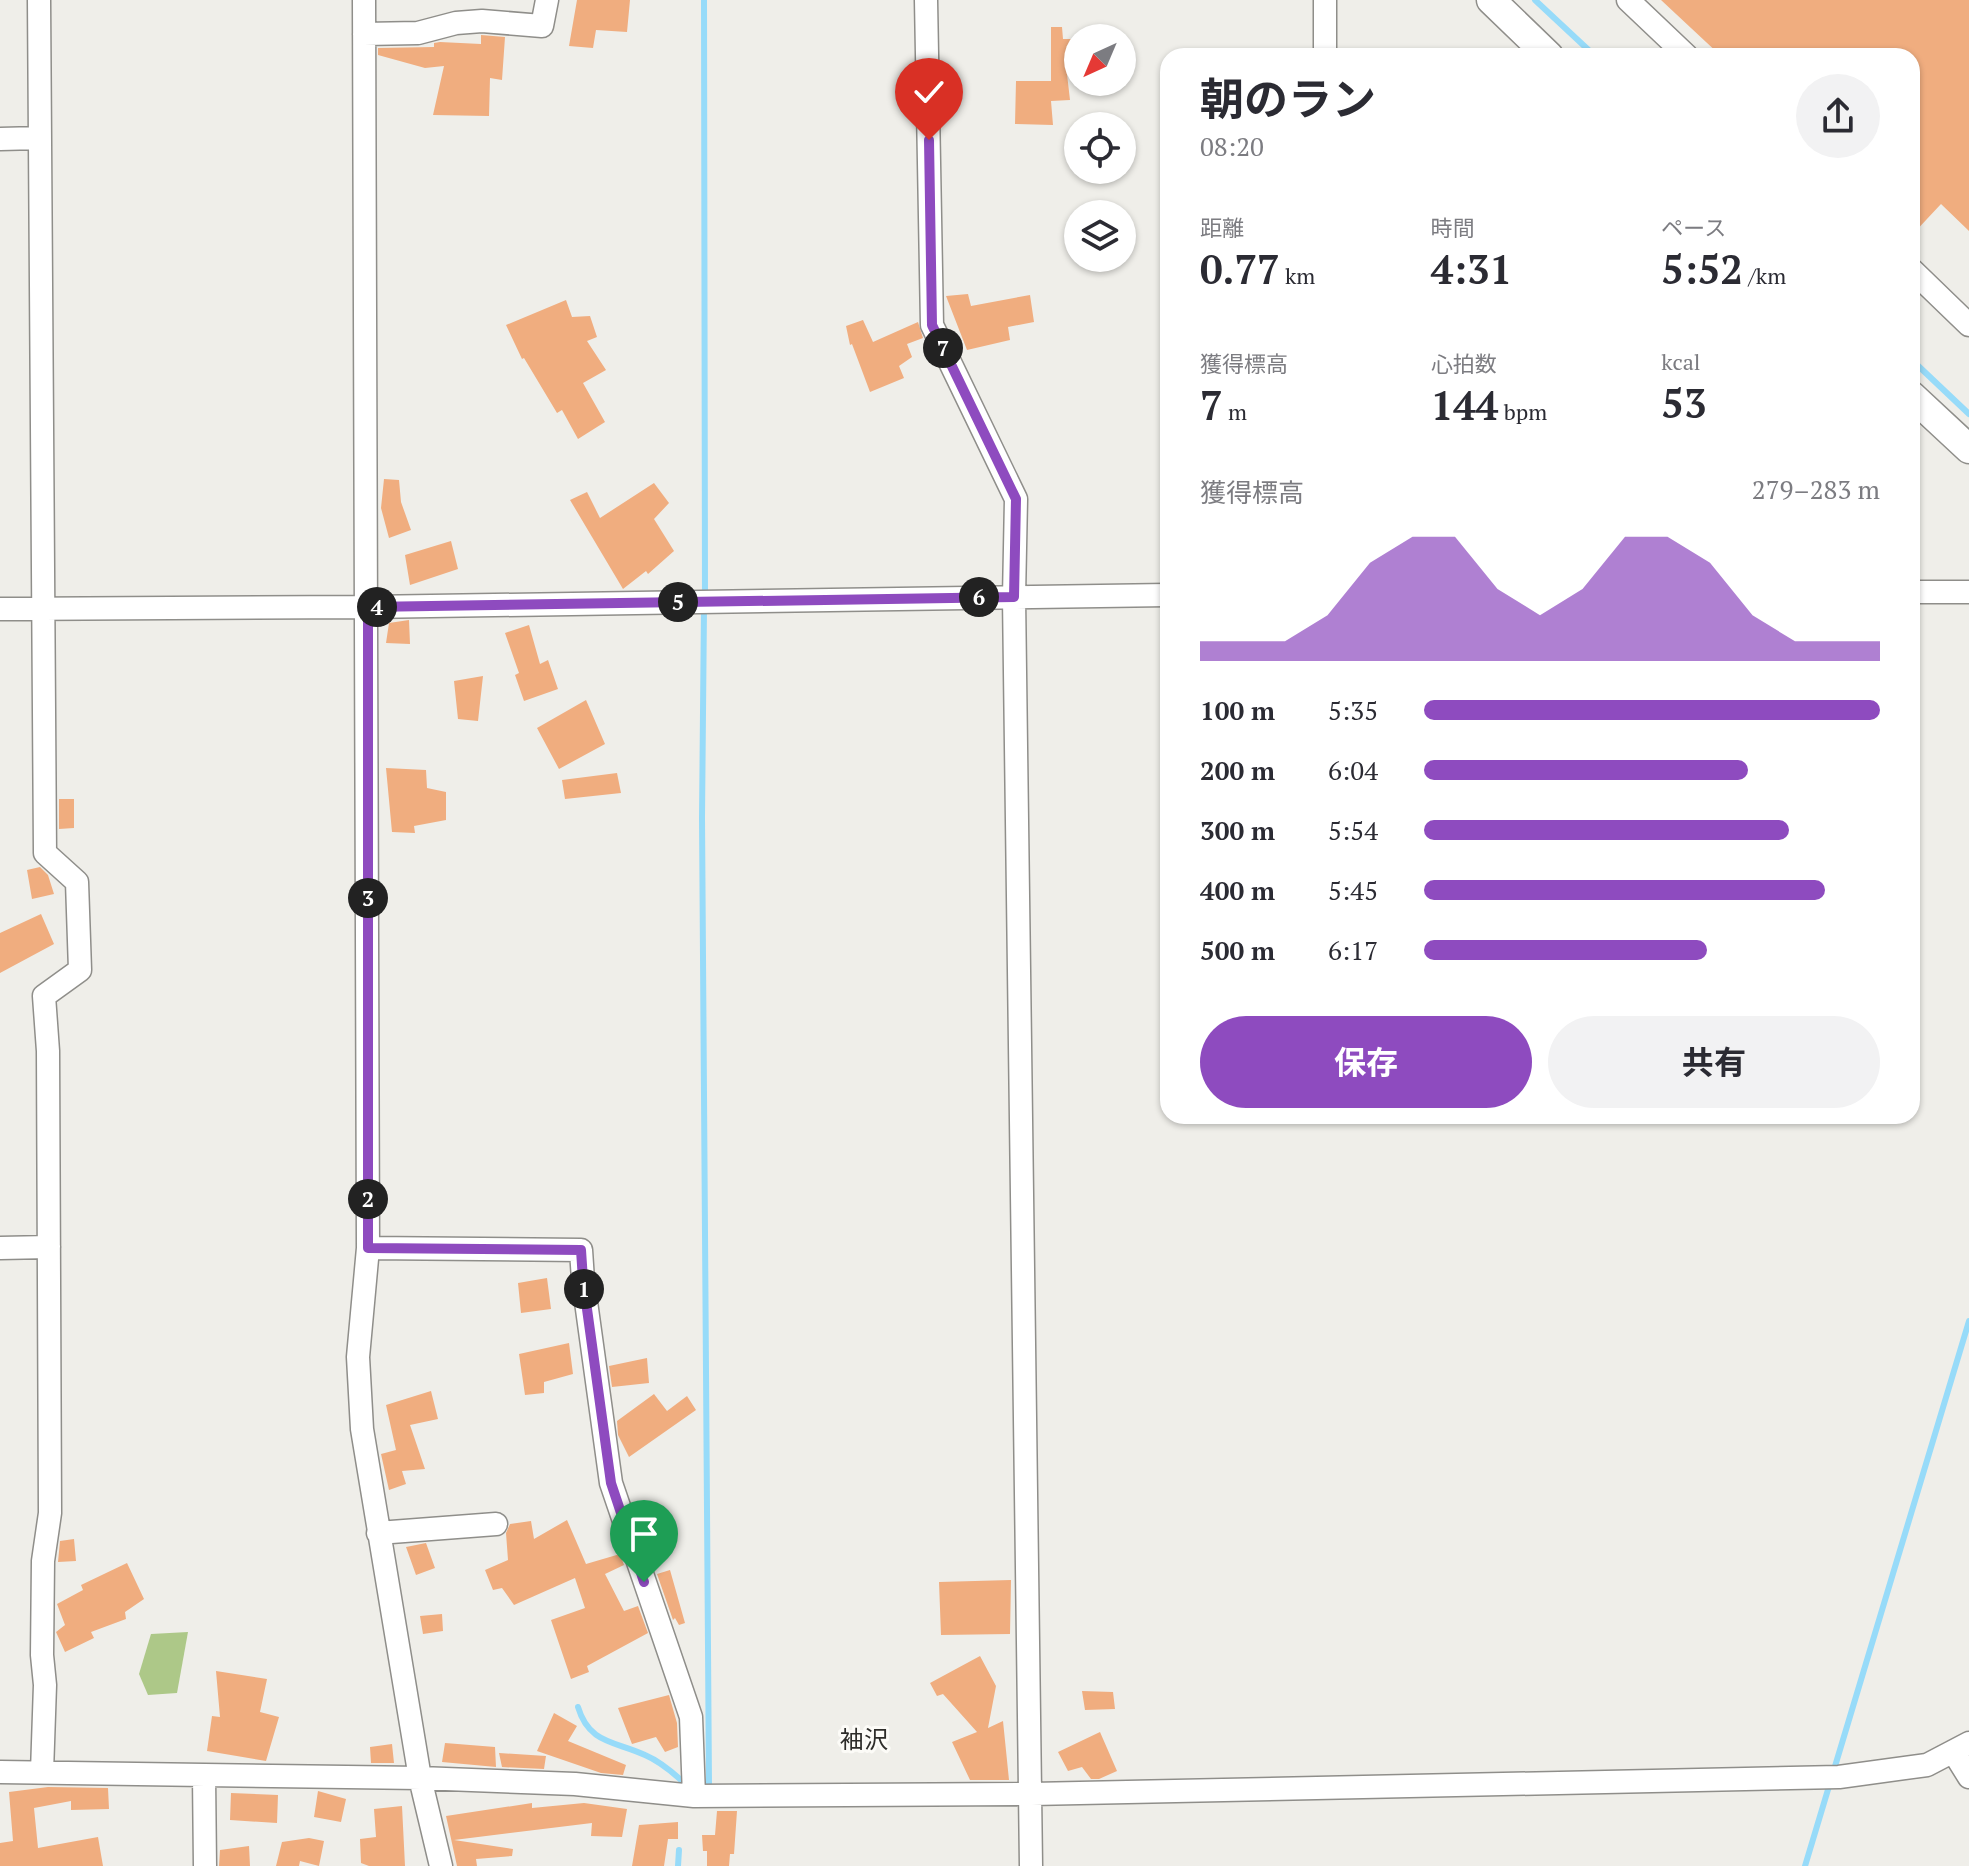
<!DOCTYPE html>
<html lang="ja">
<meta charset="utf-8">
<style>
:root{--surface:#fff;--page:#f2f2f3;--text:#2b2b33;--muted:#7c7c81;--accent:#8e4bbf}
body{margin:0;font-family:"PT Serif","Noto Sans JP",serif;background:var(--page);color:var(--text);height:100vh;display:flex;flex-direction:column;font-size:30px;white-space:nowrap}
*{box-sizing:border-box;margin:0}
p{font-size:26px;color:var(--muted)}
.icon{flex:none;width:44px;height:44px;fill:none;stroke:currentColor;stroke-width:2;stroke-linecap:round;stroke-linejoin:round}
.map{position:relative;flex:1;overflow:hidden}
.side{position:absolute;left:1160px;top:48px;width:760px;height:1076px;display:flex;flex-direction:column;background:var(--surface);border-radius:24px;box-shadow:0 2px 6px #0004}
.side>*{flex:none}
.needle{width:52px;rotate:224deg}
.controls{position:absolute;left:1064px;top:24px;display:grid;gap:16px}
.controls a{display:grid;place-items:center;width:72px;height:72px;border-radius:50%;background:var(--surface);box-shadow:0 2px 6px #0004;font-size:40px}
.pin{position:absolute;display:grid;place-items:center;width:68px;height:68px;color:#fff;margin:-82px -34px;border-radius:50% 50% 50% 0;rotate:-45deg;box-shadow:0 0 8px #0007}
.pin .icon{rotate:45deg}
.km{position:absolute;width:40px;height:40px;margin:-20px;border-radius:50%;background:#222;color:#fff;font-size:22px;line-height:40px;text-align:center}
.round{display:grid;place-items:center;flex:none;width:84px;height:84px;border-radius:42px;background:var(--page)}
.overview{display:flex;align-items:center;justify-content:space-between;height:136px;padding:0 40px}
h1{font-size:44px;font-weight:700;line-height:60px}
.metrics{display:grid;grid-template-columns:repeat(3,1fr);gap:12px;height:136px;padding:8px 40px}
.metrics div{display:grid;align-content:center}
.metrics b{font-size:40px;font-weight:700}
.metrics small{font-size:22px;font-weight:400}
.metrics p{font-size:22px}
.chart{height:224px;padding:16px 40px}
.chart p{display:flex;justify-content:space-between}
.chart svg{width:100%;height:144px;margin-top:8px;fill:var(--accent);opacity:.7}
.action{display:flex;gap:16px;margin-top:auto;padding:16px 40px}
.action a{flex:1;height:92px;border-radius:48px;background:var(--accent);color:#fff;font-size:32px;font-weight:700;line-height:92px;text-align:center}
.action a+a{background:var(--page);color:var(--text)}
ul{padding:0 40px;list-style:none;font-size:26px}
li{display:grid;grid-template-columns:128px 96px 1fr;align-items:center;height:60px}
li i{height:20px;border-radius:10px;background:var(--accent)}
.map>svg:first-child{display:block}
.green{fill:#adc888}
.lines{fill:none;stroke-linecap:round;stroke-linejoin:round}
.stream{stroke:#97dbf9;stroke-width:6}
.building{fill:#f0ad7f}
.minor-casing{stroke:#8f8e8a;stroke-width:25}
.major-casing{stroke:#8f8e8a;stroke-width:31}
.minor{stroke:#fff;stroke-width:22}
.major{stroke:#fff;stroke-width:28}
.route-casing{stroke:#fff;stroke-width:16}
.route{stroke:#8e4bbf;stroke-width:10}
.labels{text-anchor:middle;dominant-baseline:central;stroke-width:6;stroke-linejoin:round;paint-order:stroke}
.neighbourhood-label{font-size:24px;fill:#2e2d2a;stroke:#fcfbf7}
</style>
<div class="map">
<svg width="1969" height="1866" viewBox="0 0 1969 1866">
<rect width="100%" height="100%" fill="#efeee9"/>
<path class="green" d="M 188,1632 L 177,1693 L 148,1695 L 139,1674 L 151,1634 Z"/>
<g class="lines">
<path class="stream" d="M 704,0 L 705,597
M 1535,0 L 1595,56
M 1912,360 L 1969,414
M 704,608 L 702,818 L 709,1785
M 578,1707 C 589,1744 615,1741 645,1755 C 659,1761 670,1770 681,1780
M 678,1866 L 679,1850
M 1805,1866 L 1969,1321"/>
</g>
<path class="building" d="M 577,0 L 630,0 L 627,32 L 596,30 L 593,48 L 569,46 Z
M 1661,0 L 1969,0 L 1969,231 L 1941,204 L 1912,235 L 1912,56 L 1721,56 Z
M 1051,27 L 1062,27 L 1063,39 L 1078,39 L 1078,57 L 1065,57 L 1070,100 L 1051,101 L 1053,125 L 1015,124 L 1016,81 L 1051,81 Z
M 481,35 L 505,37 L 502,80 L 490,78 L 489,116 L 433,115 L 444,66 L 425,68 L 378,55 L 378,48 L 434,47 L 434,43 L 440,42 L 481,44 Z
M 968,294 L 971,306 L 1030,295 L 1034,322 L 1008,327 L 1010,340 L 967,350 L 946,296 Z
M 566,300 L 572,317 L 590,316 L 597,337 L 587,341 L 606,370 L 583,383 L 605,422 L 578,439 L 562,410 L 557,413 L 524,358 L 522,359 L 506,325 Z
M 863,320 L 873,342 L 918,322 L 923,338 L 907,344 L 912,357 L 899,366 L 904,378 L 870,392 L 852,344 L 850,345 L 846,326 Z
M 384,479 L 399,480 L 401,502 L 411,530 L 389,538 L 381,508 Z
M 654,483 L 669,503 L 654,519 L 674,551 L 648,574 L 646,571 L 623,589 L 570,500 L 587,492 L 600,518 Z
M 451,541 L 458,569 L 410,585 L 405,555 Z
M 409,620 L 410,644 L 386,643 L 389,623 Z
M 529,625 L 540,664 L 548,660 L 558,689 L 524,701 L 515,675 L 519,673 L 505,633 Z
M 483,676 L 478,721 L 458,719 L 454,681 Z
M 586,700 L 605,744 L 559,769 L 537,728 Z
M 386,768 L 426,770 L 427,788 L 446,792 L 446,820 L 414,826 L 415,833 L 392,832 Z
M 617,773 L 621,793 L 565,799 L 562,780 Z
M 59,799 L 74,799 L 74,828 L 59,829 Z
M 40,867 L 48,875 L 54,894 L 32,899 L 27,870 Z
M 41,914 L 54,944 L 0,973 L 0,933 Z
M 547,1278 L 551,1309 L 521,1313 L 518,1283 Z
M 569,1343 L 573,1374 L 544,1382 L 544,1393 L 525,1395 L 519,1354 Z
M 647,1358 L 649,1383 L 612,1387 L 609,1366 Z
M 431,1391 L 438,1419 L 410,1425 L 425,1469 L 402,1471 L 406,1484 L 389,1490 L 381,1454 L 396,1450 L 386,1405 Z
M 654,1394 L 667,1411 L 687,1396 L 696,1410 L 629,1457 L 618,1435 L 617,1421 Z
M 567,1520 L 586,1564 L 620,1554 L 624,1565 L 605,1574 L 624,1611 L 638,1606 L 648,1633 L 587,1666 L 589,1672 L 571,1679 L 551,1620 L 585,1608 L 575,1578 L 514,1605 L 502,1588 L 493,1590 L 485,1570 L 508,1560 L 506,1533 L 510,1524 L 531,1521 L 534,1539 Z
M 74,1539 L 76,1561 L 58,1562 L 60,1541 Z
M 426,1543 L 435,1568 L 416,1575 L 406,1547 Z
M 127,1563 L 144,1599 L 125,1612 L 126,1619 L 91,1632 L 94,1638 L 65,1652 L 56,1632 L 65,1625 L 57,1604 L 83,1590 L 81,1585 Z
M 670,1570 L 685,1623 L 679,1625 L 675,1618 L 673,1620 L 657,1574 Z
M 1011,1580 L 1010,1634 L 941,1635 L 939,1582 Z
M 442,1614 L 443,1631 L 423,1634 L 420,1616 Z
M 980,1656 L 996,1686 L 988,1728 L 1003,1721 L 1009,1780 L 970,1780 L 952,1742 L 977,1732 L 943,1694 L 937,1696 L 930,1683 Z
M 216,1671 L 267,1679 L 260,1712 L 279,1717 L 266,1761 L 207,1751 L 212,1716 L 220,1717 Z
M 1082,1691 L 1113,1692 L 1115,1709 L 1085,1710 Z
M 669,1695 L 677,1723 L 678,1747 L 665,1752 L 656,1737 L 632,1744 L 618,1708 Z
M 554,1713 L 577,1726 L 568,1741 L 626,1765 L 623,1775 L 601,1773 L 537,1751 Z
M 1100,1732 L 1117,1771 L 1099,1779 L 1091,1779 L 1082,1767 L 1068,1771 L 1058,1752 Z
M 445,1743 L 495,1747 L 496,1767 L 442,1762 Z
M 392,1744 L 394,1763 L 371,1763 L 370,1747 Z
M 499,1753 L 546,1756 L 544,1769 L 502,1767 Z
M 48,1787 L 108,1788 L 109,1809 L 71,1810 L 71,1801 L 34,1808 L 38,1848 L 98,1837 L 103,1866 L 0,1866 L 0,1843 L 13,1841 L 9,1792 Z
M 318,1791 L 346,1799 L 341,1822 L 314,1817 Z
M 231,1793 L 278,1795 L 277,1823 L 230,1820 Z
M 532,1803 L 532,1808 L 584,1803 L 627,1809 L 622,1837 L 591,1836 L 592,1823 L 454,1840 L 513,1849 L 512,1856 L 476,1859 L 477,1866 L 457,1866 L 446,1816 Z
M 402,1806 L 405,1866 L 369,1866 L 361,1863 L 360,1839 L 376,1837 L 374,1809 Z
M 717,1811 L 737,1811 L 734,1854 L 730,1854 L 729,1866 L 707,1866 L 707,1851 L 703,1851 L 702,1835 L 715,1835 Z
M 678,1822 L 678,1839 L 668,1839 L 664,1866 L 632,1866 L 639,1825 Z
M 309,1838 L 324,1841 L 319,1866 L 300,1861 L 299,1866 L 276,1866 L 282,1842 Z
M 249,1846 L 250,1866 L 219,1866 L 220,1850 Z"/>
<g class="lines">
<g class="minor-casing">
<path id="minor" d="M 39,0 L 45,853 L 77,882 L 80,970 L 44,996 L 48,1051 L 50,1513 L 43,1561 L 42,1655 L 45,1685 L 42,1772
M 364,0 L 368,1248 L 358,1357 L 362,1429 L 420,1778 L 441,1866
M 926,0 L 932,325 L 1016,499 L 1014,597 L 1031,1866
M 1628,0 L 1687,56
M 364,34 L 418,33 L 456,23 L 482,21 L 542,26 L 547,0
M 1325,56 L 1325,0
M 0,139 L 39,138
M 1912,270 L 1969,325
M 1912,592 L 1969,592
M 0,609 L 368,607 L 1168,595
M 0,1248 L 49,1247
M 368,1248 L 581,1250 L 583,1280 L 611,1483 L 691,1717 L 694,1796
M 378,1533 L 496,1524
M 1954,1753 L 1969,1777
M 0,1772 L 420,1778 L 575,1784 L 694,1796 L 1032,1794 L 1839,1777 L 1927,1765 L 1969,1743
M 204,1776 L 205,1866"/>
</g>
<g class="major-casing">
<path id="major" d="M 1491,0 L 1549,56
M 1912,396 L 1969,449"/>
</g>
<use href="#minor" class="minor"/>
<use href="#major" class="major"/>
</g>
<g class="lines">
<g class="route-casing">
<path id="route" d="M 644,1582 L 611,1483 L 583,1280 L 581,1250 L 368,1248 L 368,607 L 1014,597 L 1016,499 L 932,325 L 929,140"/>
</g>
<use href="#route" class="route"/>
</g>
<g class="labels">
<g class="neighbourhood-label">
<text x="864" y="1739">袖沢</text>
</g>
</g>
</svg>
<div class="controls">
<a><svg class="needle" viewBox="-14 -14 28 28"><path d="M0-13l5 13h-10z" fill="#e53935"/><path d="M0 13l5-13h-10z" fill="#7c7c81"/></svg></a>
<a><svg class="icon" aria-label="locate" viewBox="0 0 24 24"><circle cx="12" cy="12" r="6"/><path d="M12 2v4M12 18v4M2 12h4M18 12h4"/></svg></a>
<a><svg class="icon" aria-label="layers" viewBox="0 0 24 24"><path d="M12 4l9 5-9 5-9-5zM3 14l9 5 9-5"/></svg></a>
</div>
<div class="pin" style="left:644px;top:1582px;background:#1e9e55"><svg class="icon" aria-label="arrive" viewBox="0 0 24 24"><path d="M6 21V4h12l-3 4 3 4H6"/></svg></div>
<div class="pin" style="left:929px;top:140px;background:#d93025"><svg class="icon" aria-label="check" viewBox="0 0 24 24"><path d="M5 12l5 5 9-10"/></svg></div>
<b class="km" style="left:584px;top:1289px">1</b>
<b class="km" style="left:368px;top:1199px">2</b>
<b class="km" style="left:368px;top:898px">3</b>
<b class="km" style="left:377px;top:607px">4</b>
<b class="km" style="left:678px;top:602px">5</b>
<b class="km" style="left:979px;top:597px">6</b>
<b class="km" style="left:943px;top:348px">7</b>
<section class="side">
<div class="overview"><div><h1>朝のラン</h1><p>08:20</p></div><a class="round"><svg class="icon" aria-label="share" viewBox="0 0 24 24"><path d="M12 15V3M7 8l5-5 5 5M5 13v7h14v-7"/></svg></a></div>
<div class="metrics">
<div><p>距離</p><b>0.77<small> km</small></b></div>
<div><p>時間</p><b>4:31</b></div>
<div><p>ペース</p><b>5:52<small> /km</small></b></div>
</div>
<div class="metrics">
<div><p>獲得標高</p><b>7<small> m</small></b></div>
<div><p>心拍数</p><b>144<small> bpm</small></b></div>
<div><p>kcal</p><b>53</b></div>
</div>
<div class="chart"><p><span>獲得標高</span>279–283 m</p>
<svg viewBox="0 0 160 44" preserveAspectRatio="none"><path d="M0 44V38L10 38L20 38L30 30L40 14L50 6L60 6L70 22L80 30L90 22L100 6L110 6L120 14L130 30L140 38L150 38L160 38V44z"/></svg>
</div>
<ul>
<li><b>100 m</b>5:35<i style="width:100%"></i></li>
<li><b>200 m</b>6:04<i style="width:71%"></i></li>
<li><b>300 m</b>5:54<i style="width:80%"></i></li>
<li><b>400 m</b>5:45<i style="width:88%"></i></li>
<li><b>500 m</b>6:17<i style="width:62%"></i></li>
</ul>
<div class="action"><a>保存</a><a>共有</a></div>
</section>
</div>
